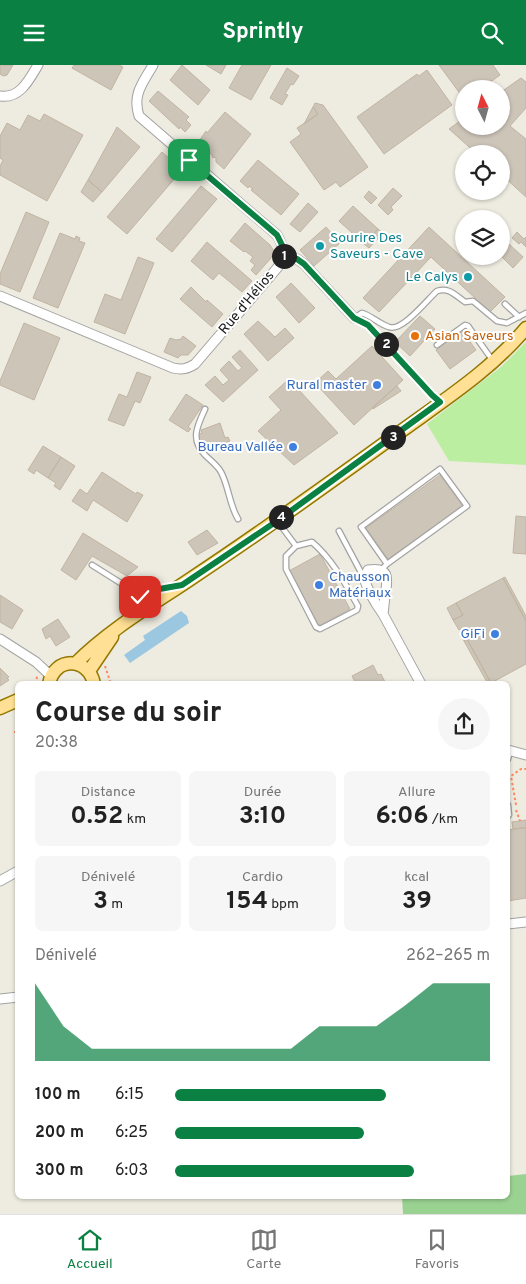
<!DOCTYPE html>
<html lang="fr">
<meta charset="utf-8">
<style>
:root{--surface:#fff;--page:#f6f6f6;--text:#222;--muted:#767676;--line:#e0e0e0;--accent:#0b8043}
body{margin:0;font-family:Overpass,sans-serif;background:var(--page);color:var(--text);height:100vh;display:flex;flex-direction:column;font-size:19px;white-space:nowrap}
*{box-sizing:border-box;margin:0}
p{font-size:16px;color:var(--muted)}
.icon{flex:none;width:28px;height:28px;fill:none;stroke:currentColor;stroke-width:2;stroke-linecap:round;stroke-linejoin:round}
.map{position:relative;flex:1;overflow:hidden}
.drawer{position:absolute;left:15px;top:616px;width:495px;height:518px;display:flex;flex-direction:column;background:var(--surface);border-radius:8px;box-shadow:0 1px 4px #0004}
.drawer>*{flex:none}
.needle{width:32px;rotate:354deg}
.tools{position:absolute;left:455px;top:15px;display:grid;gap:10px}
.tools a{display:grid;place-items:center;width:55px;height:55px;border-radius:50%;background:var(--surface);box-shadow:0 1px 4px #0004;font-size:25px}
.pin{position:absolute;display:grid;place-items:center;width:42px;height:42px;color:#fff;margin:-21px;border-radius:10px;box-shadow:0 2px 8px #0006}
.km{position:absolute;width:25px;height:25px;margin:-12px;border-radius:50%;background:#222;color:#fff;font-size:14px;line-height:25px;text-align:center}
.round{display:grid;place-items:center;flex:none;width:52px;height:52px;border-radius:26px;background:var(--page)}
.summary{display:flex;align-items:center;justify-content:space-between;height:85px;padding:0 20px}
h1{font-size:28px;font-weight:700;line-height:38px}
.metrics{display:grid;grid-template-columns:repeat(3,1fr);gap:8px;height:85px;padding:5px 20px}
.metrics div{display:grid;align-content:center;border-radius:8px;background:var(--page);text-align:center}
.metrics b{font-size:25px;font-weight:700}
.metrics small{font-size:14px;font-weight:400}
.metrics p{font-size:14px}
.chart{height:140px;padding:10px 20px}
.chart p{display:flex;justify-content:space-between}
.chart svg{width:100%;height:90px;margin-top:5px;fill:var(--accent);opacity:.7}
ul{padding:0 20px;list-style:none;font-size:16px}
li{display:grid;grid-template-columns:80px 60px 1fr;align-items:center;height:38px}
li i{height:12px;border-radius:6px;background:var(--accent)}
header{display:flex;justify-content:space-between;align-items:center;height:65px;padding:0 20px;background:var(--accent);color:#fff;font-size:22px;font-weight:700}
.menu{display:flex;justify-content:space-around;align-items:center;height:70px;border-top:1px solid var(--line);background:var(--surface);font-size:14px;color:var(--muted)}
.menu a{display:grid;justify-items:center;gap:2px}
.menu .on{color:var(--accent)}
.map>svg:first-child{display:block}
.grass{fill:#bbeea0}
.forest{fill:#9ad291}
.water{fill:#9cc7e0}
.building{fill:#cec5b9;stroke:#c1b4a1}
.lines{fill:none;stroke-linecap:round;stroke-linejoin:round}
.lane-casing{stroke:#a3a3a3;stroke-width:7}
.street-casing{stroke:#a3a3a3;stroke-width:11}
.primary-casing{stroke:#937800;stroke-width:15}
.path{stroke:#ff8860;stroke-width:2;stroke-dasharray:2.5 2.5;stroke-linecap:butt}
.lane{stroke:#fff;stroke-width:4.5}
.street{stroke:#fff;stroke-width:9}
.primary{stroke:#ffe094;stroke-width:12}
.route-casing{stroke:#fff;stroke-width:10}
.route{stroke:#0b8043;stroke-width:6}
.culture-dot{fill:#0f9aa8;stroke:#fff;stroke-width:2}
.food-dot{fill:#e8710a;stroke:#fff;stroke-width:2}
.shop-dot{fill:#3f7fe0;stroke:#fff;stroke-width:2}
.labels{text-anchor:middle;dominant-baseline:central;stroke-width:4;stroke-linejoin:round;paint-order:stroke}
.culture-label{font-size:14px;fill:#0d838f;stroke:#fff;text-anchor:start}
.street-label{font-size:14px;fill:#1c1c1c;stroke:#fff}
.food-label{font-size:14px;fill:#c56008;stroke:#fff;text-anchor:start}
.shop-label{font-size:14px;fill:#366cbe;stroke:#fff;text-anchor:end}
</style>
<header><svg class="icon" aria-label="menu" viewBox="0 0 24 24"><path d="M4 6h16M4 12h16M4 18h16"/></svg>Sprintly<svg class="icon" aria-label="search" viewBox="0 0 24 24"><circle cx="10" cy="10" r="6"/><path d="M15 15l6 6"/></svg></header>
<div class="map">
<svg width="526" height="1149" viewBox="0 0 526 1149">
<rect width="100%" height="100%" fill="#eeece0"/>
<path class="grass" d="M 526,277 L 526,400 L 449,396 L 427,359 L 501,302 Z"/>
<path class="forest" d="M 526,1109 L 526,1149 L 403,1149 L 402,1131 L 508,1131 L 508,1111 Z"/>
<path class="water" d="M 181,546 L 187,551 L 189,558 L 130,598 L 124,590 L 145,575 L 143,571 Z"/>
<path class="building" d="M 0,0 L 13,0 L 7,10 L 3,11 L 0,9 Z
M 74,0 L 119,0 L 123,2 L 111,25 L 72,3 Z
M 182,0 L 210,25 L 198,40 L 170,15 Z
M 206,0 L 226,0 L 221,9 Z
M 242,0 L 271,0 L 251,35 L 229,23 Z
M 439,0 L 493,0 L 500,10 L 481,24 L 464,24 L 464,34 Z
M 287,3 L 299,11 L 293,20 L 291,19 L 285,29 L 288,30 L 282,40 L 270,33 Z
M 427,5 L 452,40 L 384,89 L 357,52 L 417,9 L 419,11 Z
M 521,13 L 526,17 L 526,43 L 510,61 L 526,74 L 526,132 L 503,111 L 504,110 L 501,108 L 501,89 L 477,89 L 449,64 L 464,53 L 464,61 L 501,61 L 501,27 Z
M 158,26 L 189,52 L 186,55 L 191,60 L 185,67 L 180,62 L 179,64 L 149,36 Z
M 315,38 L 323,40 L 368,102 L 340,122 L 336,117 L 324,125 L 290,77 L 301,69 L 297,63 L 318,49 L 313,42 Z
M 313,42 L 318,49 L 304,59 Z
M 225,47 L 251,69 L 224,104 L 216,97 L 216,93 L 214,92 L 213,93 L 212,90 L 197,79 L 206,66 L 207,68 Z
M 44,49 L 83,70 L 47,136 L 0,110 L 0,101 L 3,95 L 0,93 L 0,71 L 7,58 L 20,65 L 28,50 L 40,56 Z
M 117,62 L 140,82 L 102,127 L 88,115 Z
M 162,87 L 187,109 L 181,116 L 176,112 L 127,169 L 107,152 Z
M 258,95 L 299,129 L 281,150 L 251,125 L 253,124 L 249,121 L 248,123 L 240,116 Z
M 88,115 L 102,127 L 93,137 L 81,127 Z
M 201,121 L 217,134 L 172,187 L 156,174 Z
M 393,123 L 402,131 L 391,142 L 393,145 L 388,150 L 378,140 Z
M 369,126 L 377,133 L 371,139 L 364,132 Z
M 308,138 L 318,147 L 300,167 L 290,159 Z
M 353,141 L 378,164 L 364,179 L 339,156 Z
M 26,147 L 49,157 L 20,227 L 0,219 L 0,209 Z
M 245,158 L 270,180 L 274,186 L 271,193 L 256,210 L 251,205 L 255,200 L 250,196 L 253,192 L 245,186 L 244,187 L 230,176 Z
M 326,162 L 340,178 L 314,201 L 300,185 Z
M 429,162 L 505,232 L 490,247 L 431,192 L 379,247 L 363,233 Z
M 378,164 L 383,168 L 369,183 L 364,179 Z
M 517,167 L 524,174 L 526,172 L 526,182 L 521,177 L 519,179 L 512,173 Z
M 60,168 L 75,174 L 76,171 L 80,173 L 79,176 L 85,178 L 58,243 L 33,233 Z
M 207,177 L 252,216 L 242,227 L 219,208 L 213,215 L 191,196 Z
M 509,179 L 523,192 L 513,203 L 501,191 L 501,187 Z
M 138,192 L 154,198 L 125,269 L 94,257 L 105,229 L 121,235 Z
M 291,218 L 315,243 L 299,258 L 276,232 Z
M 191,222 L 206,237 L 207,235 L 223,249 L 212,262 L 180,234 Z
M 420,251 L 435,264 L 410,291 L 395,277 Z
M 258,256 L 275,272 L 285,263 L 294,273 L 268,296 L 244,269 Z
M 24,258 L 60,273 L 34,335 L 0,320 L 0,316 Z
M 462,266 L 476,285 L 450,304 L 436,285 Z
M 183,271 L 196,281 L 188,290 L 181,290 L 178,293 L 164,287 L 170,273 L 176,275 L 181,274 Z
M 372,281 L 403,315 L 354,360 L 315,318 L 328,306 L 336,314 Z
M 240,285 L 258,305 L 223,337 L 205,320 L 215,311 L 223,320 L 229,315 L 220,305 L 229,296 L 238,306 L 242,303 L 232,292 Z
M 137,307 L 151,312 L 140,338 L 135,336 L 124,361 L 108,355 L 119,329 L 127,332 Z
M 289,314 L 338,368 L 294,400 L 258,366 L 281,345 L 269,332 Z
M 397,321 L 401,326 L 373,344 L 372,343 Z
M 186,329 L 203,340 L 188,362 L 191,364 L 188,367 L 169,355 Z
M 220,358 L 225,373 L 228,372 L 230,376 L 206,385 L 205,382 L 202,384 L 197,370 L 202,368 L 201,365 Z
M 43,381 L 61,392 L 48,413 L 36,405 L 34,409 L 28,405 Z
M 61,392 L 75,401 L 60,425 L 54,421 L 56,418 L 48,413 Z
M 102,407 L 136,429 L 137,427 L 143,430 L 127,457 L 93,435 L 87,446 L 72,436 L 80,424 L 87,429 Z
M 440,410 L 463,441 L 388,494 L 366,463 Z
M 516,451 L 526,452 L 526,489 L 513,488 Z
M 207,465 L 218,478 L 197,490 L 188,477 Z
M 83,468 L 138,502 L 127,511 L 92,491 L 76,515 L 61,505 Z
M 320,489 L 350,544 L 319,561 L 289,506 Z
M 505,512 L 526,551 L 526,556 L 503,513 Z
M 503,513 L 526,556 L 526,599 L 491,618 L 467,574 L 464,576 L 463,574 L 466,573 L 461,564 L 459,565 L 453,555 L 463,550 L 456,538 Z
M 0,530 L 23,545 L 12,564 L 0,557 Z
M 456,538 L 463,550 L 453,555 L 447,543 Z
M 58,554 L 70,572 L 56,581 L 50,571 L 46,574 L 42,564 Z
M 467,574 L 491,618 L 490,619 L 488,619 L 464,576 Z
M 373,600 L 378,610 L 381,609 L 386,619 L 356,619 L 352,611 Z
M 0,603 L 9,612 L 7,613 L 9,615 L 0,621 Z
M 526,755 L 526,763 L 513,764 L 512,757 Z
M 521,763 L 526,763 L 526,833 L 508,836 L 508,765 Z"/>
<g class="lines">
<g class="lane-casing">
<path id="lane" d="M 505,239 L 519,252
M 354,253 L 362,248 C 372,251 379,259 389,262 C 402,267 427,235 437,226 C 449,222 455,230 465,237 L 473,236 L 497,256 L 507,258 L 526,248
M 437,280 L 465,260 L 468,261 L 493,296
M 205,344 C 197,361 190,375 205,390 C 211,396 217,400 221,407 C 229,422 229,439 238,454
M 278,457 L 296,481
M 339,466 L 364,513
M 312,477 C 332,494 345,518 358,541 L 357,545 L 320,564 L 316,562 L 286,504 L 286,491 L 296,481 Z
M 92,500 L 127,522 L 144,528
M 381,505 L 387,499 L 467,441 L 440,404 L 361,462 L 387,499
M 126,552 L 144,528 L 170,522
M 508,694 L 510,686
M 508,740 L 509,750 L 508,751"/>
</g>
<g class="street-casing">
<path id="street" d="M 0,31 C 20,34 29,15 38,0
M 284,191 L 297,194 L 304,199 L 354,253
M 0,231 L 173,303 C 182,305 187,304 195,299 L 278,202 C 285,189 284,182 277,170 L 139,51 C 132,29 143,18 153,0
M 383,549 C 384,543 384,537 385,532 C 387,516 392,501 368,505 L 364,513 C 368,527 375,538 383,549 L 421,619
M 0,574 L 36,597 L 51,611
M 508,685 L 526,690
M 0,816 L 18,806
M 508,859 L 526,857
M 0,934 L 18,932"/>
</g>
<g class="primary-casing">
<path id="primary" d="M 76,598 C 110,564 152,540 192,513 C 263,466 331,417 400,367 C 444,335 491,305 526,263
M 89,606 L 112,572
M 49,619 C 54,591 89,592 94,619
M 0,643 L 18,635"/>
</g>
<path class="path" d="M 360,256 L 368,260 L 433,332
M 105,601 L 111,619
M 36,619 L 37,611
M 14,667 L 18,667
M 516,740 L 511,711 L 521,704 L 526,704
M 516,745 L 520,756"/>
<use href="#lane" class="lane"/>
<use href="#street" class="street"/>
<use href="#primary" class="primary"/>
</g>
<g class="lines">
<g class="route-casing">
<path id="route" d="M 140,532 L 148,526 L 182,520 L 277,456 L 440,337 L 432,330 L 368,260 L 354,253 L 304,199 L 297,194 L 284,191 L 284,184 L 277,170 L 189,95"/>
</g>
<use href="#route" class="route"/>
</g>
<g class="culture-dot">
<circle cx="320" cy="181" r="5"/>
<circle cx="468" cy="212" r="5"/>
</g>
<circle class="food-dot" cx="415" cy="271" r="5"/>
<g class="shop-dot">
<circle cx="377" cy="320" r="5"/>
<circle cx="293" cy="382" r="5"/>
<circle cx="319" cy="520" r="5"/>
<circle cx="495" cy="569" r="5"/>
</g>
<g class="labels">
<g class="culture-label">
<text x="330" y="173">Sourire Des<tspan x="330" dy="16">Saveurs - Cave</tspan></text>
<text x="458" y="212" text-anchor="end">Le Calys</text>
</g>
<g class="street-label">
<text transform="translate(247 238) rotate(-50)">Rue d'Hélios</text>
</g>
<g class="food-label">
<text x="425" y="271">Asian Saveurs</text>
</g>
<g class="shop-label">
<text x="367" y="320">Rural master</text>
<text x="283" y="382">Bureau Vallée</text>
<text x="329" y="512" text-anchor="start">Chausson<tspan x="329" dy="16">Matériaux</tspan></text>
<text x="485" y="569">GiFi</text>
</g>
</g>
</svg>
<div class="tools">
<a><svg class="needle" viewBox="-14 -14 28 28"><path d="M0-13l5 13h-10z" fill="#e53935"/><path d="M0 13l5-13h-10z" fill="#767676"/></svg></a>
<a><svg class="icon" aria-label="locate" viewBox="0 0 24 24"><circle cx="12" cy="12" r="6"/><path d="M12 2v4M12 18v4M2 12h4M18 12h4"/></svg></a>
<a><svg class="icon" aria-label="layers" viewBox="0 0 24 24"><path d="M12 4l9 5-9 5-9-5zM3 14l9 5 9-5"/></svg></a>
</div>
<div class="pin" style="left:189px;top:95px;background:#1e9e55"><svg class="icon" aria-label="arrive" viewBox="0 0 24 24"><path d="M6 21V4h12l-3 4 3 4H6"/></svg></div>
<div class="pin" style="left:140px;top:532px;background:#d93025"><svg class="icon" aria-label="check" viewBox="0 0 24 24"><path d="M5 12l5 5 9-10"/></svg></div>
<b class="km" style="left:284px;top:191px">1</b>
<b class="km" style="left:386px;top:279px">2</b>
<b class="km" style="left:393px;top:372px">3</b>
<b class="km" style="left:281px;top:452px">4</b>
<section class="drawer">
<div class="summary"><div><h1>Course du soir</h1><p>20:38</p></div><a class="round"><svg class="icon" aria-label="share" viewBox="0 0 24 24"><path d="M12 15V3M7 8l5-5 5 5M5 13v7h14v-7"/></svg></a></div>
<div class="metrics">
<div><p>Distance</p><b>0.52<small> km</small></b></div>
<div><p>Durée</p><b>3:10</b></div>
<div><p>Allure</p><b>6:06<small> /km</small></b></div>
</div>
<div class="metrics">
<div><p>Dénivelé</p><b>3<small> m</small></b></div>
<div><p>Cardio</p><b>154<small> bpm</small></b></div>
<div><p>kcal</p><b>39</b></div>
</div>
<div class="chart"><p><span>Dénivelé</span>262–265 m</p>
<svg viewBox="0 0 160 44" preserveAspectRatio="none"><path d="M0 44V6L10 27L20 38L30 38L40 38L50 38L60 38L70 38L80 38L90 38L100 27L110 27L120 27L130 17L140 6L150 6L160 6V44z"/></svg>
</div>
<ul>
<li><b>100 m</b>6:15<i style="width:67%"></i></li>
<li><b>200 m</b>6:25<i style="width:60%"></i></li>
<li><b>300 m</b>6:03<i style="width:76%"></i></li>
</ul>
</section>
</div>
<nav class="menu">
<a class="on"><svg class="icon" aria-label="home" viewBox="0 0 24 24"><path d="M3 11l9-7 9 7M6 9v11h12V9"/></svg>Accueil</a>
<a><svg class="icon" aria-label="map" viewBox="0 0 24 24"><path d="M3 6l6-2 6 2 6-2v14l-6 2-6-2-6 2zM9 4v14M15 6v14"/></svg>Carte</a>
<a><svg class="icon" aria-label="saved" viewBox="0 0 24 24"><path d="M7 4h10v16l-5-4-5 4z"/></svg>Favoris</a>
</nav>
